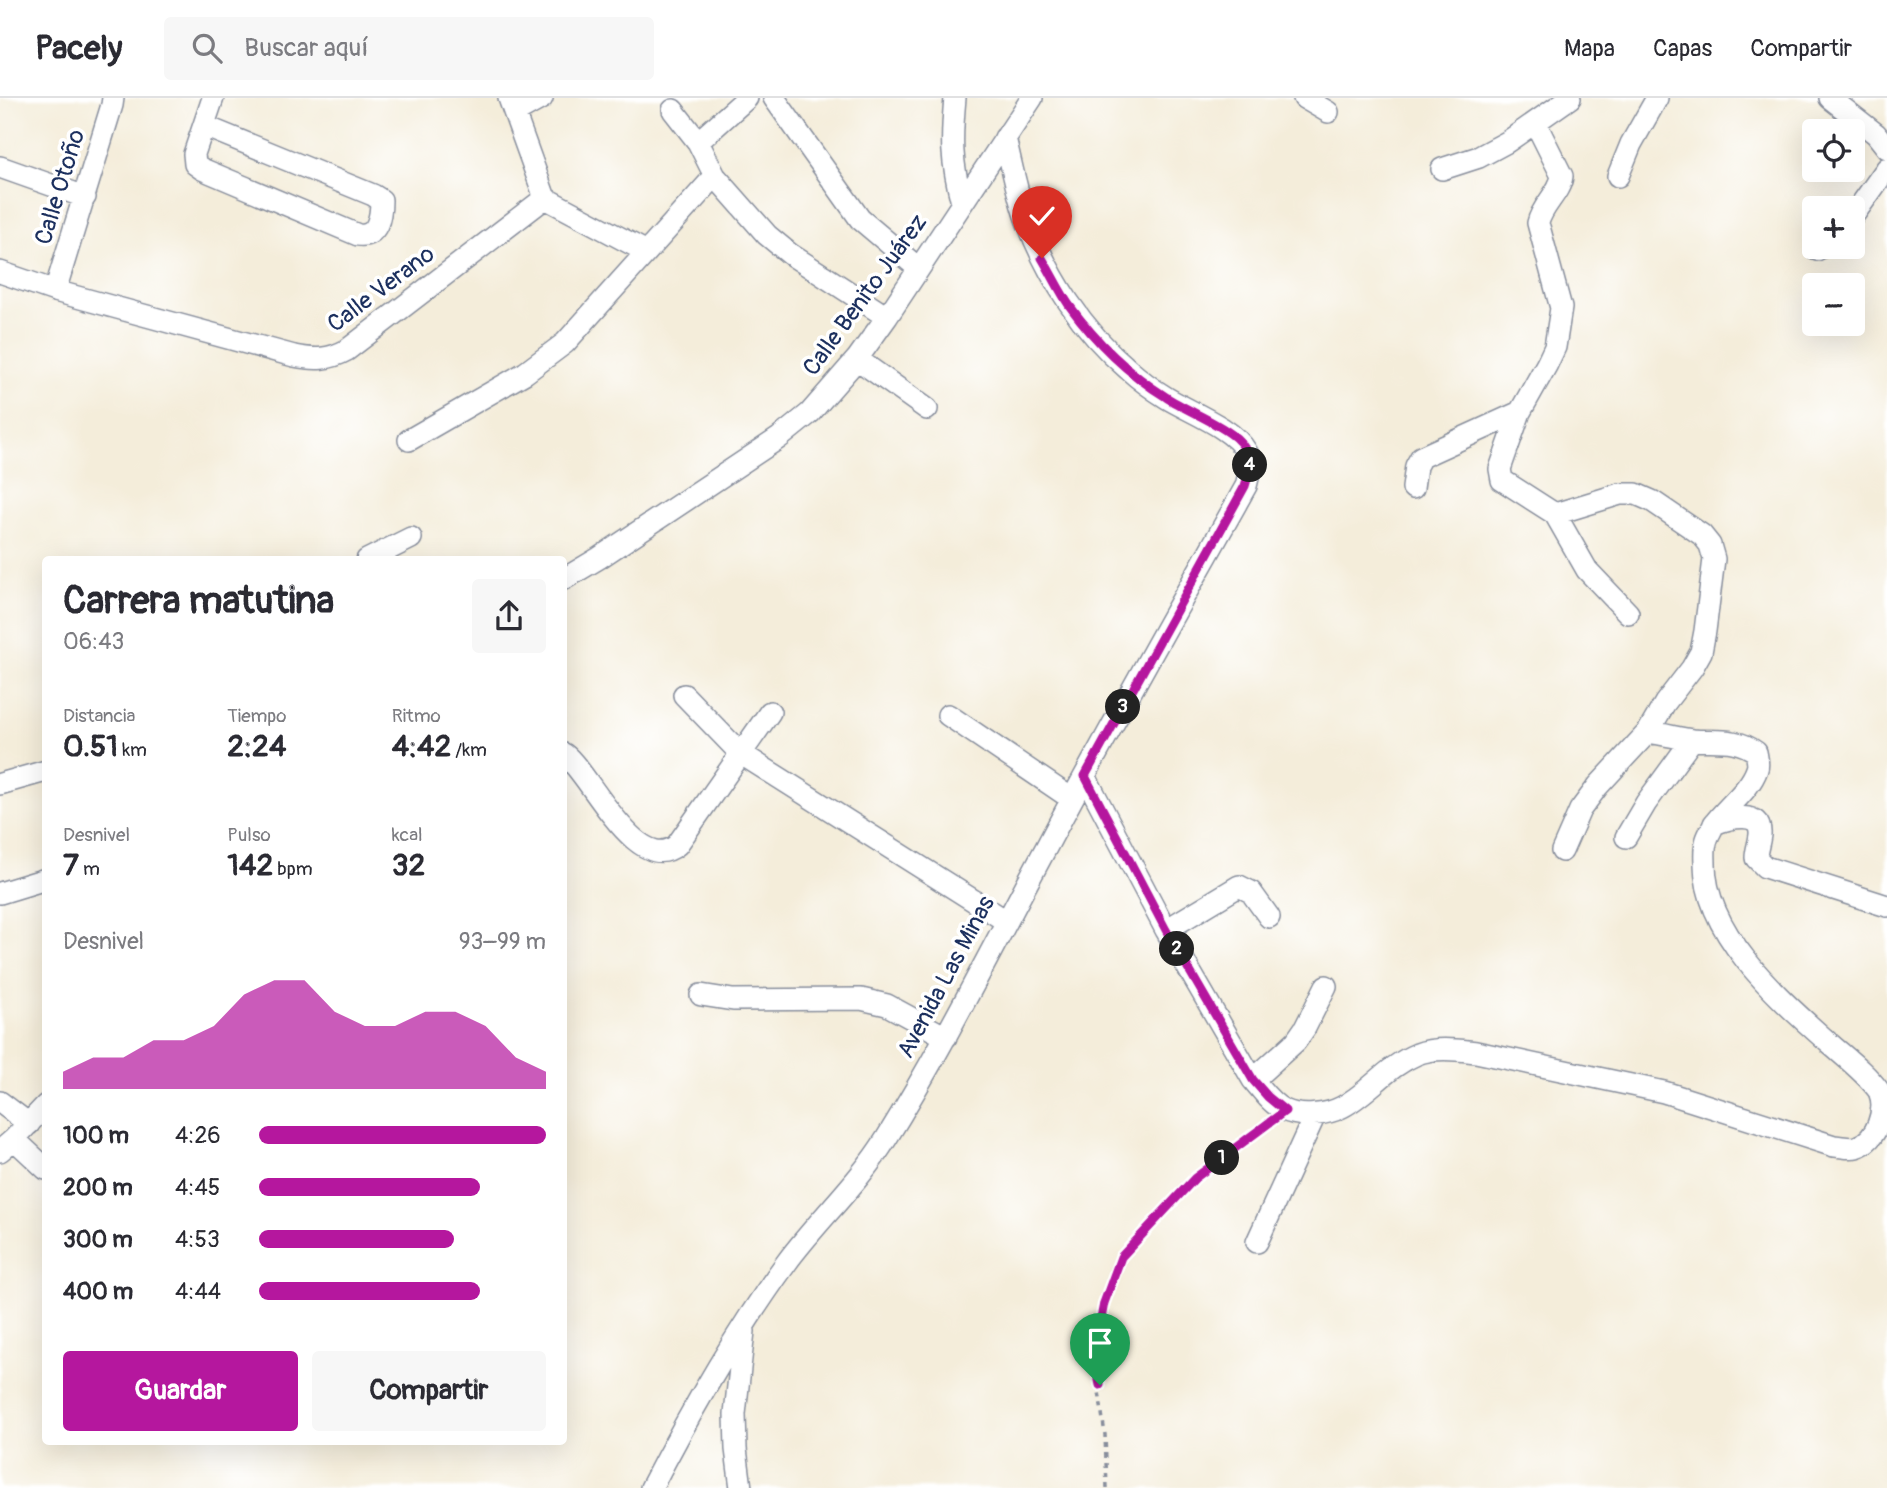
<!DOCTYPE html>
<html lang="es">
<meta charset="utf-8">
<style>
:root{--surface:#fff;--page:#f7f7f7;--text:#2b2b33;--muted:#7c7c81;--line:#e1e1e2;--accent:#b5179e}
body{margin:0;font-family:Pangolin,sans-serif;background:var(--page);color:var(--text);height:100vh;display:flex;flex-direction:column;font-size:26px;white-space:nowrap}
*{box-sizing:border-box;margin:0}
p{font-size:23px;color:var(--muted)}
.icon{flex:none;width:38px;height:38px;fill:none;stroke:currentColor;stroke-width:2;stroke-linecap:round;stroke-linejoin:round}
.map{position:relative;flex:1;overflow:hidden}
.side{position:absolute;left:42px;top:458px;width:525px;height:889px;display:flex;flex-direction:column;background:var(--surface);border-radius:7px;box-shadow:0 7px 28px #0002}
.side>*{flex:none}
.fabs{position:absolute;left:1802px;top:21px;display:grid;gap:14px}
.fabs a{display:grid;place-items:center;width:63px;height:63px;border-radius:7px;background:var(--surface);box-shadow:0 7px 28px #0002;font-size:35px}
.pin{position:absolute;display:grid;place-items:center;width:60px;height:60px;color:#fff;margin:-72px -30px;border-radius:50% 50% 50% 0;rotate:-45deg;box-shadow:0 0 7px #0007}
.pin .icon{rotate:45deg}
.km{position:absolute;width:35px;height:35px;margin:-18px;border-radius:50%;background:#222;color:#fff;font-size:19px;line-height:35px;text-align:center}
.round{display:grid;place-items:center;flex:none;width:74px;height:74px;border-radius:7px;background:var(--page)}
.headline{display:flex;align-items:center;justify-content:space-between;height:119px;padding:0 21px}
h1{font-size:38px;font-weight:700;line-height:52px}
.figures{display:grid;grid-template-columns:repeat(3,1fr);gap:10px;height:119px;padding:7px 21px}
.figures div{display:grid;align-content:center}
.figures b{font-size:30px;font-weight:700}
.figures small{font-size:19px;font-weight:400}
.figures p{font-size:19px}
.chart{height:196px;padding:14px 21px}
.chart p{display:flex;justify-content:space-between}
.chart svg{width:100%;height:126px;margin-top:7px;fill:var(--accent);opacity:.7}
.button{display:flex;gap:14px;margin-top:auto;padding:14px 21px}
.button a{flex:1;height:80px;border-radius:7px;background:var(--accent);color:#fff;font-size:28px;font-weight:700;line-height:80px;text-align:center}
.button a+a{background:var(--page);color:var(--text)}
ul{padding:0 21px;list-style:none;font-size:23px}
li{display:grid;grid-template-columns:112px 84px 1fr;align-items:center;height:52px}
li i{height:18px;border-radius:9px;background:var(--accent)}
header{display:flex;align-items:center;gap:42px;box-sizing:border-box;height:98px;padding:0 35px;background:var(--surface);border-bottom:2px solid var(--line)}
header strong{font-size:33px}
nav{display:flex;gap:38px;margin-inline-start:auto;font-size:24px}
.search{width:490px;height:63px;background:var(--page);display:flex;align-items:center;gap:18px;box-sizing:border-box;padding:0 24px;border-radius:7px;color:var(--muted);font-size:26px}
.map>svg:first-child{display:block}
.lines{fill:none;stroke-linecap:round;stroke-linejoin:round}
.minor-casing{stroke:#888e9c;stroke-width:24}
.path{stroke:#888e9c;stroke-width:3.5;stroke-dasharray:5 5;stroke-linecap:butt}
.minor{stroke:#fff;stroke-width:21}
.route-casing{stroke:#fff;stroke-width:14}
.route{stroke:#b5179e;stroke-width:9}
.labels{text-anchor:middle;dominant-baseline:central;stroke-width:7;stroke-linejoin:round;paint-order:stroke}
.street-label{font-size:24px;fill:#1b2f5e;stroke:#fff}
</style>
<header>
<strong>Pacely</strong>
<div class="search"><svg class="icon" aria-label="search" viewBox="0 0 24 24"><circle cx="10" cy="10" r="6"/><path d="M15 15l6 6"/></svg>Buscar aquí</div>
<nav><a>Mapa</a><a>Capas</a><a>Compartir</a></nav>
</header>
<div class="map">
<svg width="1887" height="1390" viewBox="0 0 1887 1390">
<rect width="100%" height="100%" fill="#fff"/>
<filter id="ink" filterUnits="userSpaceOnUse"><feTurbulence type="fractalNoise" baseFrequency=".0143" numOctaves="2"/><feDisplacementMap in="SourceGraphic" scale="14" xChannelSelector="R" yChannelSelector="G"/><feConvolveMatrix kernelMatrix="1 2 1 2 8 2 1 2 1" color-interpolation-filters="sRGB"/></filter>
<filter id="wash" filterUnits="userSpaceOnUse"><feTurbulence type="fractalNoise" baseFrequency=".00686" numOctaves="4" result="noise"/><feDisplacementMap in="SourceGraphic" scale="28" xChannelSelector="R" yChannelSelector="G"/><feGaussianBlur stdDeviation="1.57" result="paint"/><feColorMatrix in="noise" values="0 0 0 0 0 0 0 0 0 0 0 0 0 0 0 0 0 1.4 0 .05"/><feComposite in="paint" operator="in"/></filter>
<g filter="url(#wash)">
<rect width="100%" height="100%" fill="#f4edda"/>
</g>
<g filter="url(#ink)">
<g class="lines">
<g class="minor-casing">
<path id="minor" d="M 509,0 L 545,100
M 774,0 L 860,121 L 918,170
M 955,0 C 951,43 951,62 962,105
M 1304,0 L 1328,14
M 1830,0 L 1876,36 L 1887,50
M 673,12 L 698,44 L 715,78 L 767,137 L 790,156 L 887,219
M 515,15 L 542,0
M 204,28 L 373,97 L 381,102 C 381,118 378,140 358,137 L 202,71 L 195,66 L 194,56 L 213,0
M 698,44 L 747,0
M 0,69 L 85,99
M 1442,71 L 1479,59 L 1507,44 L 1570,0
M 1618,78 L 1631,46 L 1657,0
M 545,100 L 645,153
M 1853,118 L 1887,70
M 1817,152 L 1821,149
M 0,174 L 55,193 L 294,258 C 315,262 329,262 347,252 L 545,100
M 55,193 L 112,7 L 113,0
M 857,261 L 927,311
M 1520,314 L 1500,371 L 1502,382 L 1555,416 L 1587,472 L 1628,515
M 409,342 L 525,275 L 565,245 L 715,78
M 1413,390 L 1416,368 L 1421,359 L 1520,314 L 1547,266 L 1555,249 L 1561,210 L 1538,125 C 1542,107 1560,95 1562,78 L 1536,26
M 1555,416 L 1620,396 L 1636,396 L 1652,403 L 1702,437 L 1710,447 L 1714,461 L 1705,533 L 1701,554 L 1692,570 L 1665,605 L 1648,634
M 367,462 L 411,440
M 564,481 L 599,460 L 779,340 L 810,315 L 857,261 L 887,219 L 1032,0
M 684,597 L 740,655 L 1006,823
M 948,617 L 1072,701
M 564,656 C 589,674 637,780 677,747 L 770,614
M 1085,678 L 1166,832 L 1253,982 C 1262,992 1271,1006 1284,1012 C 1300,1020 1327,1017 1342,1009 C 1369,995 1386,969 1417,956 C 1436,949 1457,952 1476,954 L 1664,994 L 1834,1048 C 1840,1048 1850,1051 1856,1049 C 1877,1043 1887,1012 1879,993 C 1866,975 1846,960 1829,945 C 1781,902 1705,837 1705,766 C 1705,760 1704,751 1706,745 C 1707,738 1712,732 1714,726 C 1729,720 1762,711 1760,737 C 1759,746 1756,752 1756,760 L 1765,769 L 1887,808
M 0,686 L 46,673
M 1626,739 L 1646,705 L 1692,642
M 1562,753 L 1580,712 L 1598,688 L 1648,634 C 1663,636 1678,640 1692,642 C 1716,644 1736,639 1756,654 C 1757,660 1759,666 1757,671 C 1750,692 1727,708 1714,726
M 0,795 L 46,781
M 1166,832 L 1239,788 L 1251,794 L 1269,819
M 701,897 L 733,902 L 861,901 L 887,907 L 946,939
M 1253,982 L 1296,943 L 1305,930 L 1326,888
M 0,1004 L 29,1026
M 14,1041 L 46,1071
M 0,1053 L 14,1041 L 46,1007
M 1257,1144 L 1315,1017
M 651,1390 C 691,1313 735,1235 787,1164 C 818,1122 858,1086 886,1041 C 945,946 994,846 1047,748 C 1111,627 1179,508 1246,388 C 1249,376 1253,364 1246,353 C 1233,330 1190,314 1167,300 C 1154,292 1140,282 1128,271 C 1082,232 1048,179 1027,123 C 1017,97 1012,68 1005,40
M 741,1390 L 736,1351 L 735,1316 L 744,1233"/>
</g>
<path class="path" d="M 1107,1390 L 1105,1337 L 1094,1257 L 1104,1205 L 1121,1159 L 1195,1080 L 1268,1025"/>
<use href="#minor" class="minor"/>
</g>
</g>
<g class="lines" filter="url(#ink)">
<g class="route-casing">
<path id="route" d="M 1042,160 C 1051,175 1059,192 1069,207 C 1095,243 1129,276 1166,299 C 1185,312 1220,325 1236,340 C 1252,354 1251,370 1245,388 L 1085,678 L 1166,832 L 1253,982 L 1268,999 L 1285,1013 L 1195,1080 L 1121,1159 L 1104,1205 L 1094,1257 L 1100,1287"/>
</g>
<use href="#route" class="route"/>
</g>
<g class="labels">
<g class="street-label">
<text transform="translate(60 89) rotate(-73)">Calle Otoño</text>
<text transform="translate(381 191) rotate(-37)">Calle Verano</text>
<text transform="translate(865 197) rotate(-54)">Calle Benito Juárez</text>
<text transform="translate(946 879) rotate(-62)">Avenida Las Minas</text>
</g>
</g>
</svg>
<div class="fabs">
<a><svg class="icon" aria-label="locate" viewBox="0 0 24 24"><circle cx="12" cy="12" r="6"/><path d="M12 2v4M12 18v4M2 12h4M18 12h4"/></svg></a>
<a>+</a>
<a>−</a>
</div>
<div class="pin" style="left:1100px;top:1287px;background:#1e9e55"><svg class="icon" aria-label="arrive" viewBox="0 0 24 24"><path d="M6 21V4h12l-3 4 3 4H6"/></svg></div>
<div class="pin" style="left:1042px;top:160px;background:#d93025"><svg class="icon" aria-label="check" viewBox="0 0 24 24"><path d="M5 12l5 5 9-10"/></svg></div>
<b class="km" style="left:1222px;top:1060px">1</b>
<b class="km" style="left:1177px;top:851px">2</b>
<b class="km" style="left:1123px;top:609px">3</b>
<b class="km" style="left:1250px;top:367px">4</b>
<section class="side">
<div class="headline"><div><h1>Carrera matutina</h1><p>06:43</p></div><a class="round"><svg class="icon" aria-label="share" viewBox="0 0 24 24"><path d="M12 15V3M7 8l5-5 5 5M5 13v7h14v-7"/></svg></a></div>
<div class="figures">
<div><p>Distancia</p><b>0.51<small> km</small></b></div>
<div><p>Tiempo</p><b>2:24</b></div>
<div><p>Ritmo</p><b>4:42<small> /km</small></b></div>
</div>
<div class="figures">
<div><p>Desnivel</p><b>7<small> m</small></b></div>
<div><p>Pulso</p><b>142<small> bpm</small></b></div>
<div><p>kcal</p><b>32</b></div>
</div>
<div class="chart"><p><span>Desnivel</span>93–99 m</p>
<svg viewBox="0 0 160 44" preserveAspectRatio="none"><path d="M0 44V38L10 33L20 33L30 27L40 27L50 22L60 11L70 6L80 6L90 17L100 22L110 22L120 17L130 17L140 22L150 33L160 38V44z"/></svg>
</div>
<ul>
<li><b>100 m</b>4:26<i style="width:100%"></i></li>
<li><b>200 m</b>4:45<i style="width:77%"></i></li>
<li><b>300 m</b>4:53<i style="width:68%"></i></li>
<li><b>400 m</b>4:44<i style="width:77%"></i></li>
</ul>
<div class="button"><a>Guardar</a><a>Compartir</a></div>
</section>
</div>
